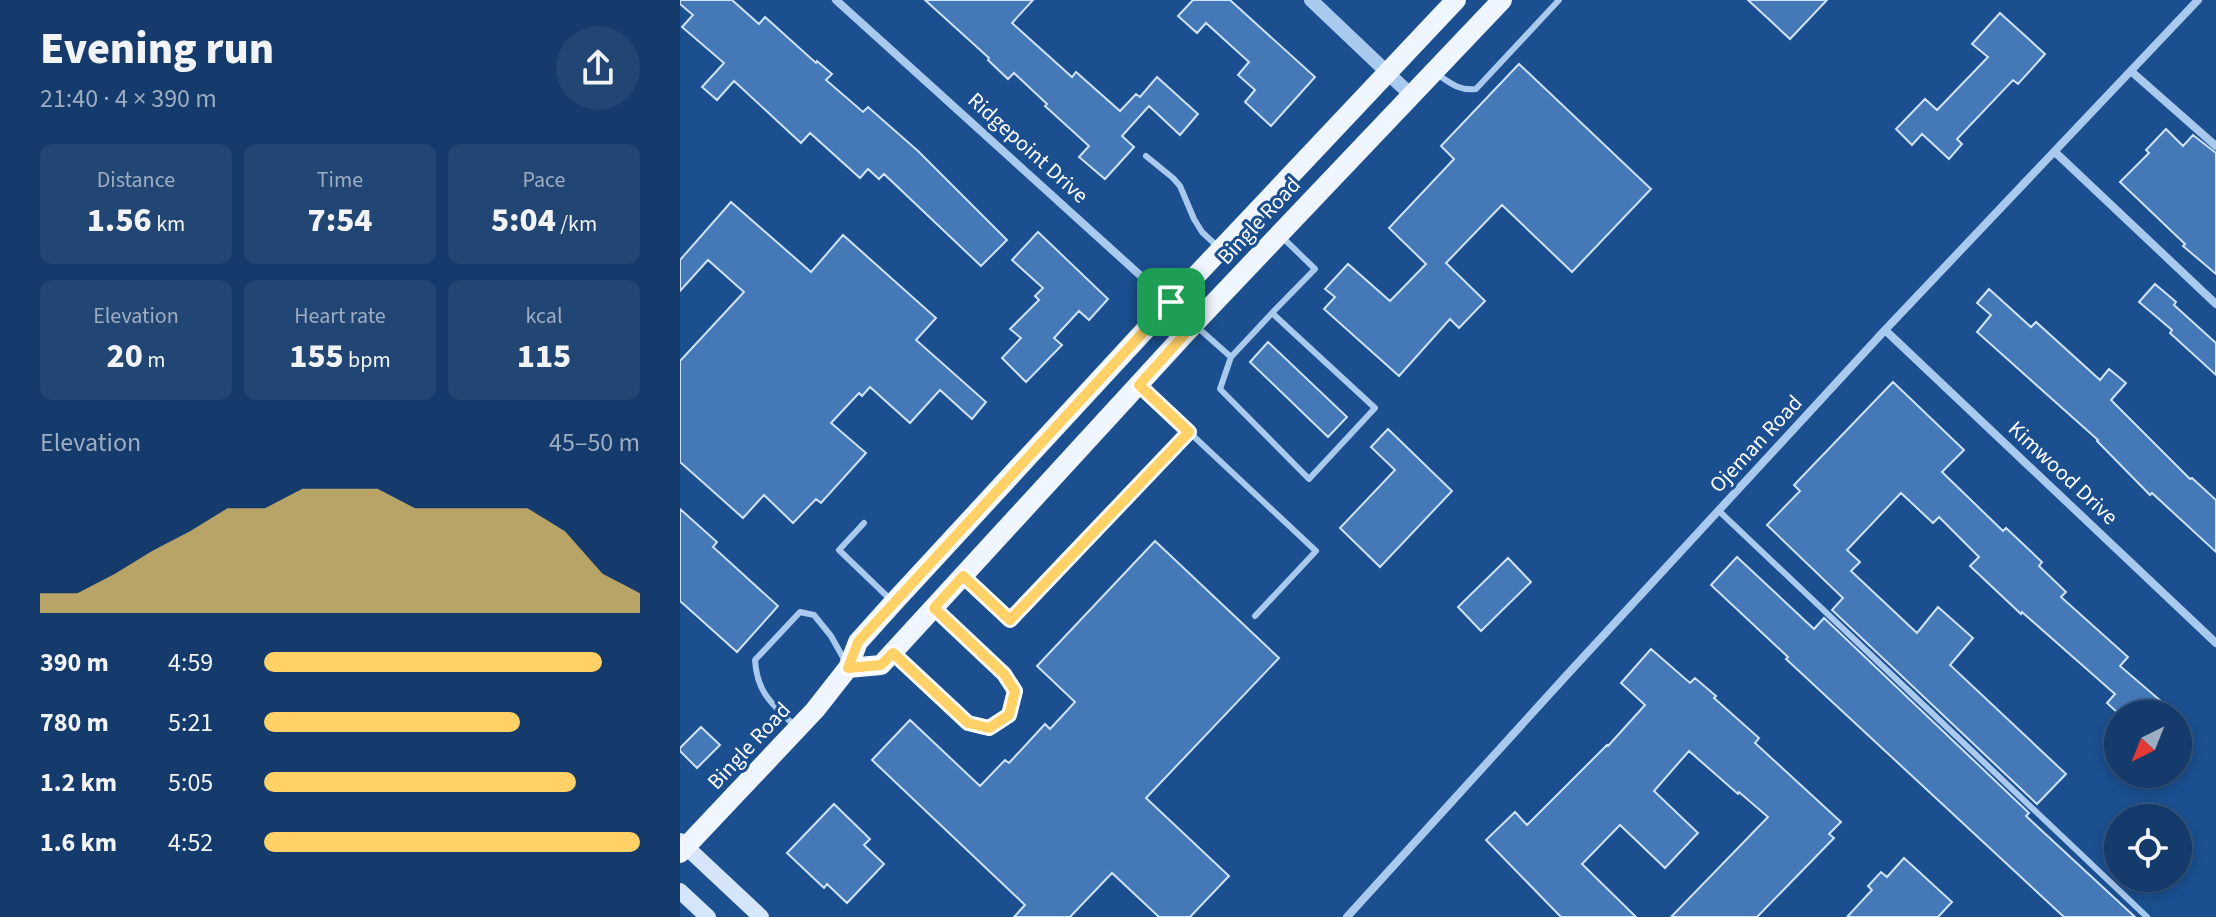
<!DOCTYPE html>
<meta charset="utf-8">
<style>
:root{--surface:#143b6b;--page:#214673;--text:#f1f3f6;--muted:#9dadc1;--line:#33557e;--accent:#ffd166}
body{margin:0;font-family:"Source Sans 3",sans-serif;background:var(--page);color:var(--text);height:100vh;display:flex;flex-direction:column;font-size:30px;white-space:nowrap}
*{box-sizing:border-box;margin:0}
p{font-size:26px;color:var(--muted)}
.icon{flex:none;width:44px;height:44px;fill:none;stroke:currentColor;stroke-width:2;stroke-linecap:round;stroke-linejoin:round}
.map{position:relative;flex:1;overflow:hidden}
.panel{display:flex;flex-direction:column;background:var(--surface);width:680px}
.panel>*{flex:none}
.needle{width:52px;rotate:223deg}
.buttons{position:absolute;left:1424px;top:700px;display:grid;gap:16px}
.buttons a{display:grid;place-items:center;width:88px;height:88px;border-radius:50%;background:var(--surface);box-shadow:0 4px 12px #0003,0 0 0 2px var(--line);font-size:40px}
.pin{position:absolute;display:grid;place-items:center;width:68px;height:68px;color:#fff;margin:-34px;border-radius:16px;box-shadow:0 4px 12px #0006}
.round{display:grid;place-items:center;flex:none;width:84px;height:84px;border-radius:42px;background:var(--page)}
.headline{display:flex;align-items:center;justify-content:space-between;height:136px;padding:0 40px}
h1{font-size:44px;font-weight:800;line-height:60px}
.figures{display:grid;grid-template-columns:repeat(3,1fr);gap:12px;height:136px;padding:8px 40px}
.figures div{display:grid;align-content:center;border-radius:12px;background:var(--page);text-align:center}
.figures b{font-size:34px;font-weight:800}
.figures small{font-size:22px;font-weight:400}
.figures p{font-size:22px}
.chart{height:224px;padding:16px 40px}
.chart p{display:flex;justify-content:space-between}
.chart svg{width:100%;height:144px;margin-top:8px;fill:var(--accent);opacity:.7}
ul{padding:0 40px;list-style:none;font-size:26px}
li{display:grid;grid-template-columns:128px 96px 1fr;align-items:center;height:60px}
li i{height:20px;border-radius:10px;background:var(--accent)}
main{display:flex;flex:1;min-height:0}
.map>svg:first-child{display:block}
.building{fill:#4478b7;stroke:#cfe3fa;stroke-width:2}
.lines{fill:none;stroke-linecap:round;stroke-linejoin:round}
.service{stroke:#a9c9ee;stroke-width:6}
.minor{stroke:#a9c9ee;stroke-width:8}
.tertiary{stroke:#a9c9ee;stroke-width:14}
.secondary{stroke:#d6e6fa;stroke-width:16}
.primary{stroke:#f0f6ff;stroke-width:20}
.route-casing{stroke:#fff;stroke-width:16}
.route{stroke:#ffd166;stroke-width:10}
.labels{text-anchor:middle;dominant-baseline:central;stroke-width:6;stroke-linejoin:round;paint-order:stroke}
.street-label{font-size:22px;fill:#fff;stroke:#1b4f8f}
</style>
<main>
<section class="panel">
<div class="headline"><div><h1>Evening run</h1><p>21:40 · 4 × 390 m</p></div><a class="round"><svg class="icon" aria-label="share" viewBox="0 0 24 24"><path d="M12 15V3M7 8l5-5 5 5M5 13v7h14v-7"/></svg></a></div>
<div class="figures">
<div><p>Distance</p><b>1.56<small> km</small></b></div>
<div><p>Time</p><b>7:54</b></div>
<div><p>Pace</p><b>5:04<small> /km</small></b></div>
</div>
<div class="figures">
<div><p>Elevation</p><b>20<small> m</small></b></div>
<div><p>Heart rate</p><b>155<small> bpm</small></b></div>
<div><p>kcal</p><b>115</b></div>
</div>
<div class="chart"><p><span>Elevation</span>45–50 m</p>
<svg viewBox="0 0 160 44" preserveAspectRatio="none"><path d="M0 44V38L10 38L20 32L30 25L40 19L50 12L60 12L70 6L80 6L90 6L100 12L110 12L120 12L130 12L140 19L150 32L160 38V44z"/></svg>
</div>
<ul>
<li><b>390 m</b>4:59<i style="width:90%"></i></li>
<li><b>780 m</b>5:21<i style="width:68%"></i></li>
<li><b>1.2 km</b>5:05<i style="width:83%"></i></li>
<li><b>1.6 km</b>4:52<i style="width:100%"></i></li>
</ul>
</section>
<div class="map">
<svg width="1536" height="917" viewBox="0 0 1536 917">
<rect width="100%" height="100%" fill="#1b4f8f"/>
<path class="building" d="M 0,0 L 52,0 L 79,24 L 85,17 L 136,63 L 137,61 L 152,74 L 146,80 L 183,112 L 188,107 L 238,151 L 327,240 L 301,266 L 204,174 L 199,179 L 188,169 L 180,178 L 130,133 L 121,143 L 54,81 L 37,100 L 22,87 L 44,63 L 2,27 L 13,15 L 0,4 Z
M 245,0 L 353,0 L 332,23 L 392,77 L 396,72 L 440,111 L 456,94 L 460,97 L 477,77 L 518,114 L 500,135 L 469,106 L 442,136 L 454,147 L 425,179 L 399,157 L 409,146 L 365,106 L 367,104 L 334,73 L 328,79 L 308,60 L 309,58 Z
M 513,0 L 550,0 L 635,77 L 591,126 L 565,102 L 575,90 L 558,75 L 569,62 L 526,23 L 517,33 L 498,16 Z
M 1068,0 L 1147,0 L 1110,39 Z
M 1320,13 L 1365,54 L 1338,84 L 1333,80 L 1277,139 L 1282,144 L 1269,159 L 1242,134 L 1232,145 L 1216,129 L 1245,99 L 1257,110 L 1308,57 L 1292,44 Z
M 839,64 L 971,189 L 892,272 L 822,205 L 766,263 L 805,301 L 779,328 L 770,319 L 719,376 L 644,309 L 655,297 L 645,289 L 668,264 L 710,301 L 746,264 L 709,228 L 774,159 L 761,146 Z
M 1486,129 L 1503,146 L 1513,135 L 1536,153 L 1536,274 L 1503,246 L 1505,244 L 1440,182 L 1469,153 L 1466,150 Z
M 51,202 L 131,272 L 163,235 L 256,318 L 236,340 L 306,402 L 292,419 L 260,390 L 230,423 L 190,387 L 182,396 L 179,393 L 151,423 L 186,453 L 141,503 L 136,499 L 113,523 L 84,495 L 63,518 L 0,462 L 0,361 L 64,292 L 28,260 L 0,291 L 0,260 Z
M 358,232 L 428,299 L 409,320 L 399,311 L 374,338 L 382,345 L 346,382 L 322,358 L 341,338 L 330,329 L 359,300 L 355,296 L 363,288 L 332,260 Z
M 1475,284 L 1496,302 L 1494,305 L 1536,343 L 1536,375 L 1490,333 L 1492,330 L 1459,302 Z
M 1309,289 L 1351,327 L 1356,322 L 1420,380 L 1429,369 L 1446,383 L 1431,400 L 1510,479 L 1512,478 L 1536,500 L 1536,552 L 1472,493 L 1470,495 L 1417,441 L 1418,440 L 1297,332 L 1311,315 L 1297,303 Z
M 588,342 L 667,417 L 648,437 L 570,362 Z
M 1213,382 L 1284,450 L 1262,472 L 1323,531 L 1326,528 L 1362,562 L 1359,566 L 1386,592 L 1381,597 L 1448,657 L 1440,666 L 1496,714 L 1439,714 L 1427,703 L 1435,694 L 1342,612 L 1341,614 L 1290,566 L 1299,557 L 1259,517 L 1253,523 L 1221,493 L 1167,550 L 1180,562 L 1171,571 L 1237,633 L 1258,607 L 1293,638 L 1270,665 L 1386,774 L 1357,804 L 1152,610 L 1163,598 L 1087,525 L 1120,491 L 1114,485 Z
M 708,429 L 772,491 L 700,567 L 660,528 L 715,470 L 691,447 Z
M 0,509 L 37,542 L 33,547 L 98,606 L 57,652 L 0,601 Z
M 475,541 L 599,658 L 466,798 L 549,876 L 510,917 L 479,917 L 432,873 L 390,917 L 334,917 L 345,905 L 192,760 L 230,720 L 300,786 L 325,760 L 329,763 L 365,724 L 370,729 L 395,702 L 357,666 Z
M 1057,557 L 1134,629 L 1144,618 L 1349,813 L 1346,816 L 1455,917 L 1384,917 L 1106,659 L 1108,657 L 1031,585 Z
M 828,558 L 851,582 L 801,631 L 778,607 Z
M 971,649 L 1010,683 L 1015,678 L 1036,696 L 1034,698 L 1079,738 L 1075,743 L 1161,822 L 1149,834 L 1154,838 L 1077,917 L 991,917 L 1088,817 L 1059,792 L 1058,794 L 1009,751 L 974,791 L 1018,833 L 985,868 L 940,825 L 902,864 L 956,917 L 881,917 L 806,840 L 835,812 L 847,825 L 927,745 L 928,746 L 965,705 L 941,683 Z
M 21,727 L 40,745 L 17,768 L 0,751 L 0,748 Z
M 154,804 L 190,839 L 184,845 L 204,864 L 167,903 L 147,884 L 144,888 L 107,853 Z
M 1224,858 L 1272,902 L 1258,917 L 1167,917 L 1192,890 L 1188,886 L 1201,872 L 1207,877 Z"/>
<g class="lines">
<path class="service" d="M 757,74 C 770,83 779,91 796,89 L 879,0
M 466,156 L 493,178 L 500,186 L 514,219 L 522,232 L 538,247
M 517,327 L 551,357 L 540,389 L 629,479 L 695,408 L 592,313 L 635,269 L 601,236
M 551,357 L 592,313
M 509,432 L 636,551 L 575,616
M 1039,511 L 1467,917
M 184,523 L 159,550 L 211,600
M 286,578 L 330,620 L 509,432 L 462,388
M 216,656 L 288,723 L 309,728 L 329,715 L 335,691 L 324,674 L 256,610
M 115,726 C 92,704 77,693 75,660 L 120,612 L 134,615 L 151,636 L 165,661"/>
<path class="minor" d="M 156,0 L 514,324
M 1452,72 L 1536,146
M 1375,152 L 1536,304
M 1205,330 L 1536,643
M 667,917 L 885,677 L 1205,330 L 1518,0"/>
<path class="tertiary" d="M 631,0 L 732,96"/>
<path class="secondary" d="M 0,841 L 81,917
M 0,891 L 28,917"/>
<path class="primary" d="M 168,668 L 201,665 L 514,324 L 822,0
M 0,853 L 135,710 L 168,668 L 178,642 L 214,602 L 491,302 L 776,0"/>
</g>
<g class="lines">
<g class="route-casing">
<path id="route" d="M 491,302 L 514,324 L 459,385 L 509,432 L 330,620 L 283,576 L 254,608 L 324,674 L 335,691 L 329,715 L 309,728 L 288,723 L 213,653 L 201,665 L 168,668 L 178,642 Z"/>
</g>
<use href="#route" class="route"/>
</g>
<g class="labels">
<g class="street-label">
<text transform="translate(348 148) rotate(42)">Ridgepoint Drive</text>
<text transform="translate(579 221) rotate(-47)">Bingle Road</text>
<text transform="translate(1076 444) rotate(-47)">Ojeman Road</text>
<text transform="translate(1383 473) rotate(43)">Kimwood Drive</text>
<text transform="translate(69 746) rotate(-47)">Bingle Road</text>
</g>
</g>
</svg>
<div class="buttons">
<a><svg class="needle" viewBox="-14 -14 28 28"><path d="M0-13l5 13h-10z" fill="#e53935"/><path d="M0 13l5-13h-10z" fill="#9dadc1"/></svg></a>
<a><svg class="icon" aria-label="locate" viewBox="0 0 24 24"><circle cx="12" cy="12" r="6"/><path d="M12 2v4M12 18v4M2 12h4M18 12h4"/></svg></a>
</div>
<div class="pin" style="left:491px;top:302px;background:#1e9e55"><svg class="icon" aria-label="arrive" viewBox="0 0 24 24"><path d="M6 21V4h12l-3 4 3 4H6"/></svg></div>
</div>
</main>
